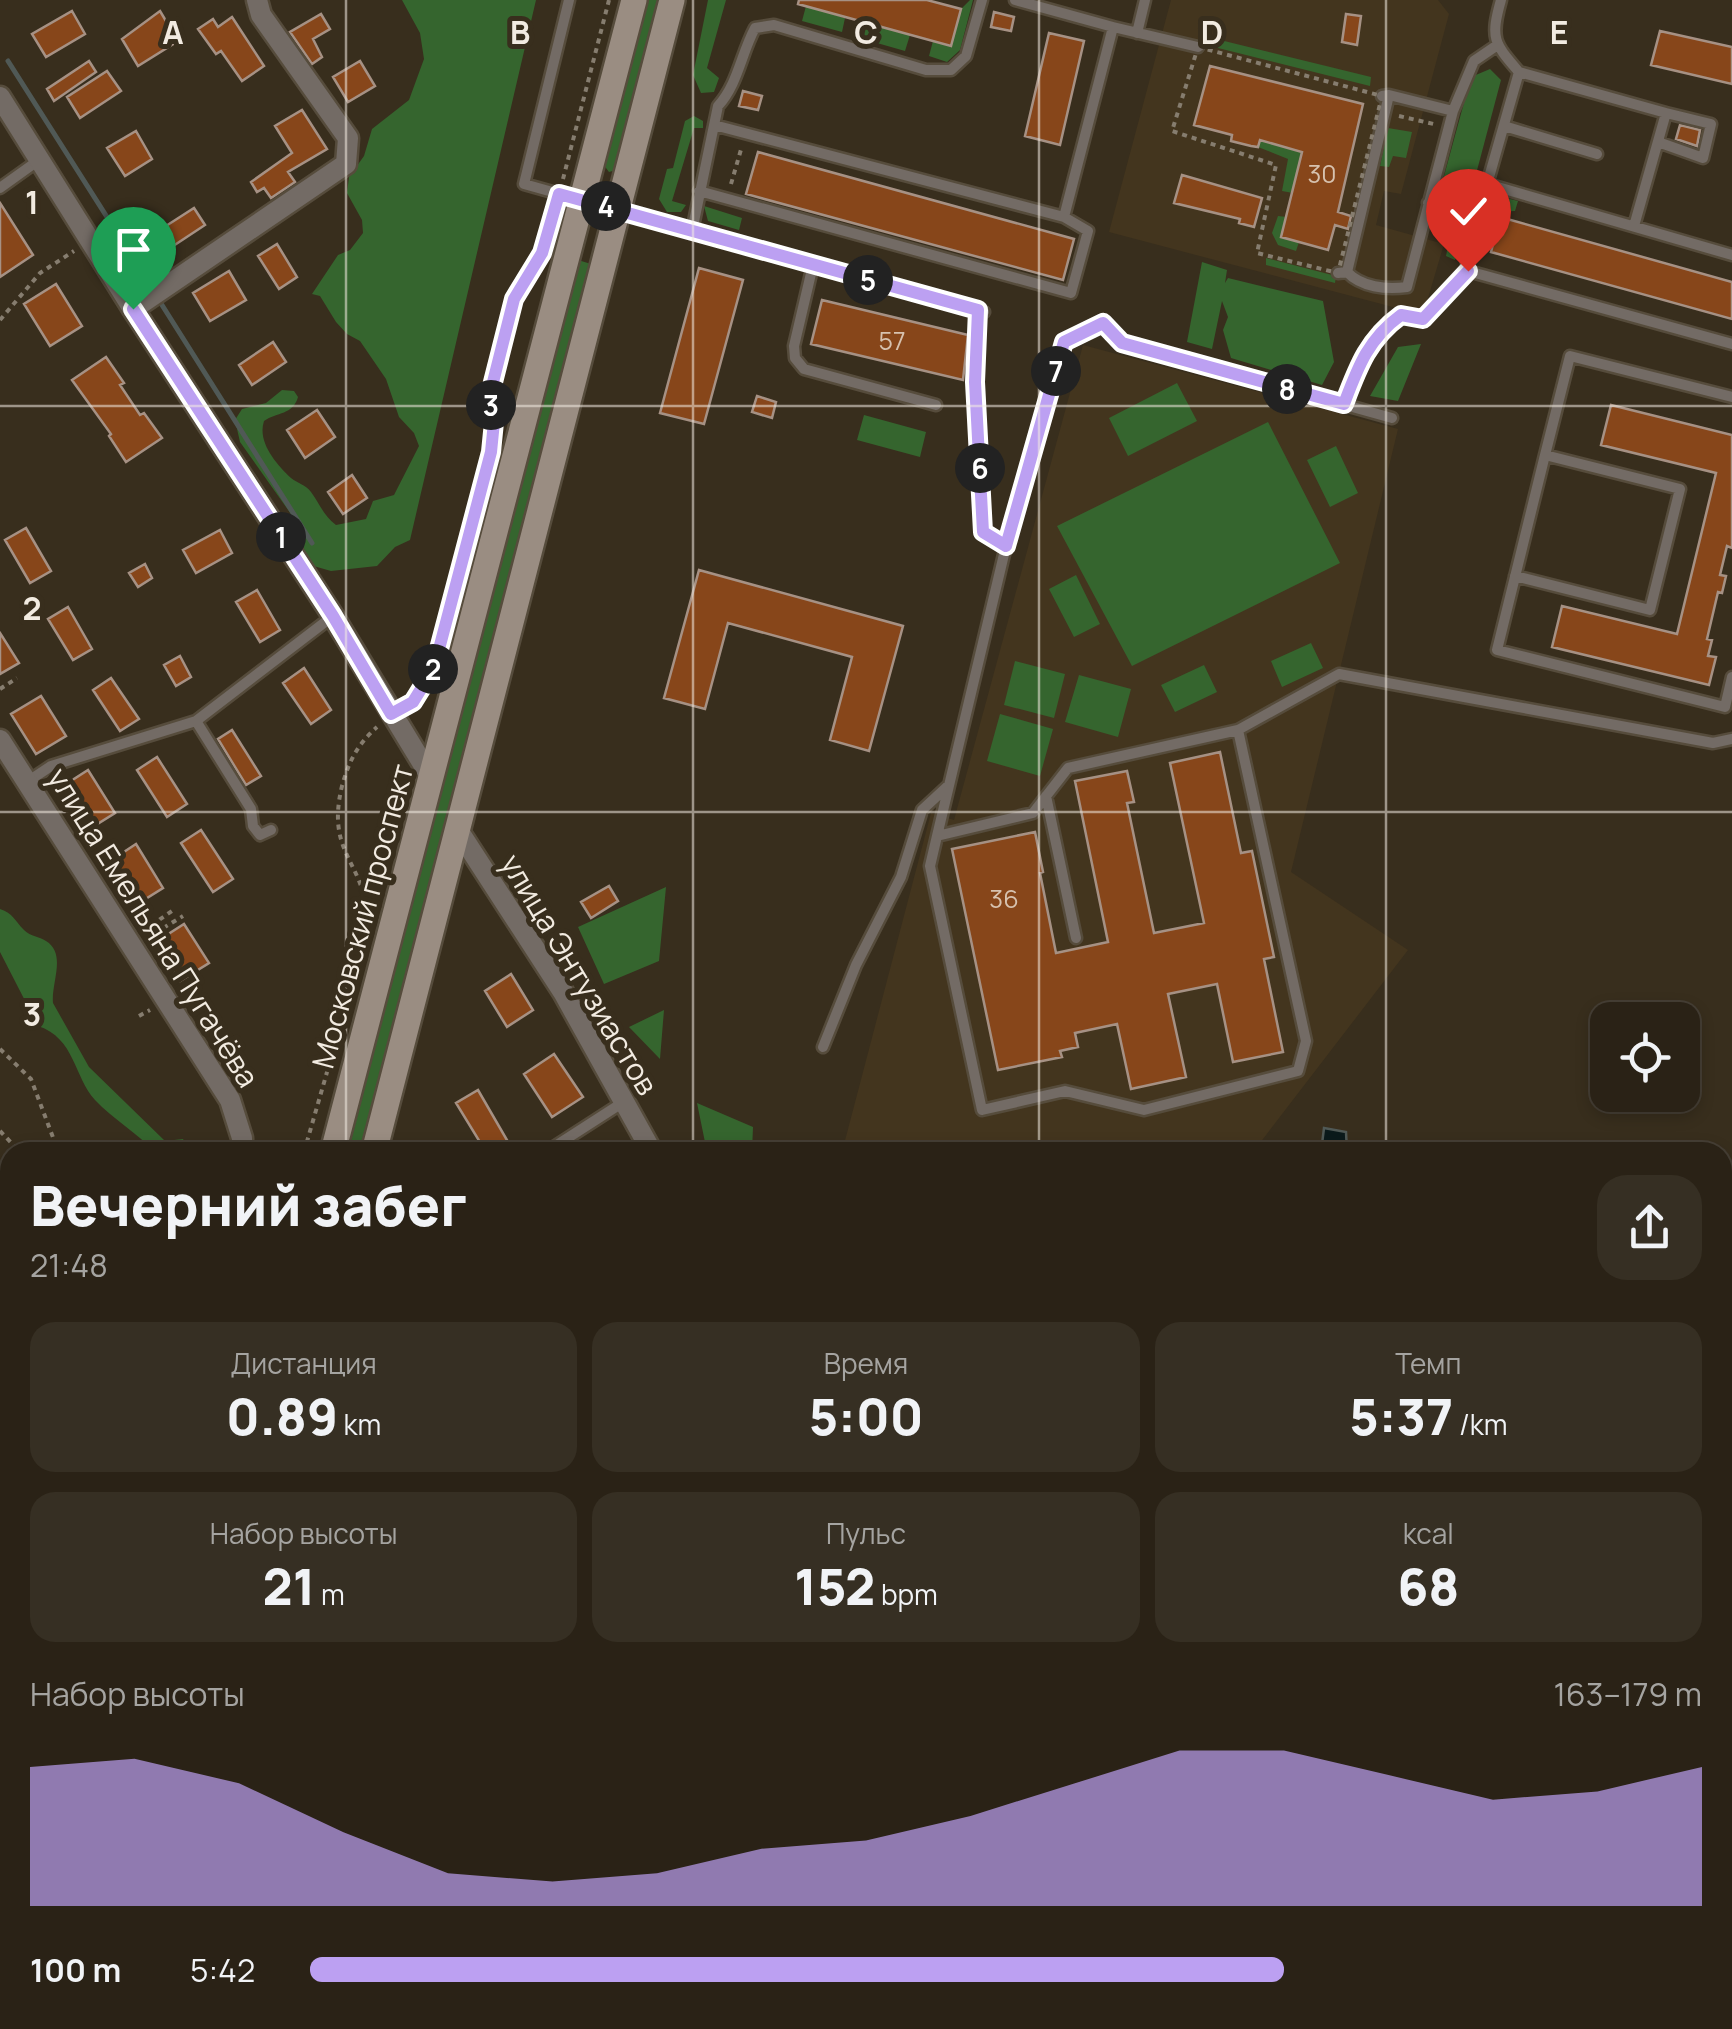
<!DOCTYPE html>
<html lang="ru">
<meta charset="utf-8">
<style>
:root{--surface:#2a2216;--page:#362f23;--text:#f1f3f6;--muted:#a5a4a1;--line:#463f35;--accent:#bca0f2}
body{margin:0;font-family:Manrope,sans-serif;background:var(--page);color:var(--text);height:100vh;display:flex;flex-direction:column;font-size:38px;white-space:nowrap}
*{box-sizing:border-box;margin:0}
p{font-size:32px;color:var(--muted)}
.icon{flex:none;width:55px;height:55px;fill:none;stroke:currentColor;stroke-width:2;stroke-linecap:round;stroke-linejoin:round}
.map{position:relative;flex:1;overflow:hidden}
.side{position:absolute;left:0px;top:1142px;width:1732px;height:888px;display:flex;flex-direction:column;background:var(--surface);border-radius:30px 30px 0 0;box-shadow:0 5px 15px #0003,0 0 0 2px var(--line)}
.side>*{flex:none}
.controls{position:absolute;left:1590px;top:1002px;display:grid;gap:20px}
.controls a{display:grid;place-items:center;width:110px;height:110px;border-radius:20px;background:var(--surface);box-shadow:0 5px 15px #0003,0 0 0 2px var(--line);font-size:50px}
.pin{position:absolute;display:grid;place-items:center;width:85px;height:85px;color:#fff;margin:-102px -42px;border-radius:50% 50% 50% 0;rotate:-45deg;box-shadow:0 0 10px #0007}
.pin .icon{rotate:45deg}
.km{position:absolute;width:50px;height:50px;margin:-25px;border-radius:50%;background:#222;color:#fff;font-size:28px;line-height:50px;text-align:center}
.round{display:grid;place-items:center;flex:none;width:105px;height:105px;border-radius:30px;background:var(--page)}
.overview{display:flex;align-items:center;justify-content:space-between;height:170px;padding:0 30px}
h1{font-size:55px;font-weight:800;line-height:75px}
.metrics{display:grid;grid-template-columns:repeat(3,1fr);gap:15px;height:170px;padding:10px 30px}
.metrics div{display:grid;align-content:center;border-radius:25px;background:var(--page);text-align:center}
.metrics b{font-size:50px;font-weight:800}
.metrics small{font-size:28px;font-weight:400}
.metrics p{font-size:28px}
.chart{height:280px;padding:20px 30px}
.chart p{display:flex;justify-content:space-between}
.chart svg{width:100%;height:180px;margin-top:10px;fill:var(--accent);opacity:.7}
ul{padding:0 30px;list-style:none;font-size:32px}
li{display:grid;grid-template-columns:160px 120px 1fr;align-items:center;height:75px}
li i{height:25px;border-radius:12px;background:var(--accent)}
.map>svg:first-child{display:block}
.built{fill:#43351e}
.green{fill:#35652e}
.water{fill:#0b1a1b;stroke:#505956;stroke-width:2.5}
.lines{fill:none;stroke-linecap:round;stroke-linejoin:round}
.stream{stroke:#505956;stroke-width:5}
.building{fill:#87461a;stroke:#a69184;stroke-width:2.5}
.lane-casing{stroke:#564c3c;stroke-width:15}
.street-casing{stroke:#564c3c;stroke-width:25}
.secondary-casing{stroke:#564c3c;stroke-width:30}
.path{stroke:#867d6f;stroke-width:4;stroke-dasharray:5 5;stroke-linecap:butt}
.lane{stroke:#736b65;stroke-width:10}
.street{stroke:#736b65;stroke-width:20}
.secondary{stroke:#9a8d82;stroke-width:25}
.rail{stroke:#a9a194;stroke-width:5;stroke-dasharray:5 10;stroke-linecap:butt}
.route-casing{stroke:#fff;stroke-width:20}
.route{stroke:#bca0f2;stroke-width:12}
.grid{fill:none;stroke:#f2ebe1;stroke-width:2.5;stroke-opacity:0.55}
.labels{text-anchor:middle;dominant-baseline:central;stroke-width:10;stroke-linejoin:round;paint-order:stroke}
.number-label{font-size:25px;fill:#d7c2af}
.street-label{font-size:30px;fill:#f2ebe1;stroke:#382e1d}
.grid-label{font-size:32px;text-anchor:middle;font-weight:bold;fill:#f2ebe1;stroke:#382e1d;stroke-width:10;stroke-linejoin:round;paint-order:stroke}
</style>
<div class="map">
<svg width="1732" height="2029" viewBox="0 0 1732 2029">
<rect width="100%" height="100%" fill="#382e1d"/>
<path class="built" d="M 1171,0 L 1438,0 L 1449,14 L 1401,194 L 1384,191 L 1376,225 L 1444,244 L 1423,315 L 1109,232 Z
M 1083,345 L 1398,429 L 1291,872 L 1408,950 L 1253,1152 L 842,1152 L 931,813 L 954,820 Z"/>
<path class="green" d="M 402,0 L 536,0 L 410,540 L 395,547 L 377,566 L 331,571 L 310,565 L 291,514 L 240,442 L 235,420 L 242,409 L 266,403 L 282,390 L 294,391 L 298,397 C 293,415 277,412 264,421 C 257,442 276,464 291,478 C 297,483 306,485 311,492 C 320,504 323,515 336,525 L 366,519 L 373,501 L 394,495 L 419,446 L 414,433 L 399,417 L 386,379 L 360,341 L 347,334 L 336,322 L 320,296 L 312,294 L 338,255 L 350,250 L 363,233 L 362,220 L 347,193 L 349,177 L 364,156 L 372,129 L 409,100 L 424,59 L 420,33 Z
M 645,0 L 659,0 L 616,170 L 609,172 L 603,164 Z
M 708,0 L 726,0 L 707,68 L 719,78 L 714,92 L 701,93 L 693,75 Z
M 970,0 L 973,0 L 960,50 L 947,62 L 929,56 L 933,41 L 951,46 L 961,9 Z
M 806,6 L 845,18 L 842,32 L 802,21 Z
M 867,24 L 910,35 L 905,51 L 863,39 Z
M 1208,37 L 1371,77 L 1370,86 L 1206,45 Z
M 1490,69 L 1501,80 L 1475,178 L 1441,187 L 1471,77 Z
M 694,116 L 703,121 L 703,128 L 694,128 L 672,201 L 686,205 L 681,212 L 667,212 L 659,199 L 667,169 L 673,168 L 685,121 Z
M 1388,128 L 1412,132 L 1406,158 L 1393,156 L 1389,167 L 1380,166 Z
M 1260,140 L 1302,152 L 1293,193 L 1282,191 L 1288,159 L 1258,147 Z
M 1494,195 L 1518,201 L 1515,211 L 1490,212 L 1488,200 Z
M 704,206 L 742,218 L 739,230 L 708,221 Z
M 1455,210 L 1470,210 L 1455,260 L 1446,256 Z
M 1278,216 L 1287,217 L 1299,242 L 1296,251 L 1278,245 L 1272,233 Z
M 1266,258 L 1336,276 L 1335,283 L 1266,265 Z
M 578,260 L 591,264 L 362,1152 L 348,1152 Z
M 1202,262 L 1227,270 L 1225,283 L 1228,278 L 1323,301 L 1334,362 L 1322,385 L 1231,358 L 1223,330 L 1228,317 L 1222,301 L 1212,349 L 1187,342 Z
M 1421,344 L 1398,401 L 1370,396 L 1398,347 Z
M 1177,383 L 1197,421 L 1128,456 L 1109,418 Z
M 864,415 L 926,432 L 920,457 L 857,440 Z
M 1268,422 L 1340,563 L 1132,666 L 1057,526 Z
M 1336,446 L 1358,493 L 1330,507 L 1307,460 Z
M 1076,575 L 1100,624 L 1074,637 L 1049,589 Z
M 1311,643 L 1323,668 L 1282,687 L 1271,661 Z
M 1015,661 L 1065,674 L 1054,718 L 1004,705 Z
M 1204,665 L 1217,692 L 1175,712 L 1161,685 Z
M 1079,675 L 1131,689 L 1118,737 L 1065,722 Z
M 1000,714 L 1053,729 L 1040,776 L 987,761 Z
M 666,887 L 659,961 L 604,984 L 578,927 Z
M 0,909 C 13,913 15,921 24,930 C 31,937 39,936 46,941 C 67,954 51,983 53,1003 L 89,1067 L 165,1141 L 183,1139 L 189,1152 L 155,1152 C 137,1133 113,1119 95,1100 C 74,1077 75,1038 38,1026 L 0,952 Z
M 664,1010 L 660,1059 L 629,1027 Z
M 697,1103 L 753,1127 L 752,1152 L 707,1152 Z
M 1732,1750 L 1732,1815 L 1723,1824 L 1723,1761 Z
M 1723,1986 L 1732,1997 L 1732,2029 L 1524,2029 L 1536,2020 L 1722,2020 Z
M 564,2020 L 1496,2020 L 1485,2029 L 562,2029 Z"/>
<path class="water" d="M 1324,1128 L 1346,1132 L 1347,1152 L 1321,1152 Z
M 277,2020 L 358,2020 L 356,2029 L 276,2029 Z"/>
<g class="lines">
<path class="stream" d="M 8,61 L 152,288
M 162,305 L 312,543
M 1187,2020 L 1193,2029
M 1207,2029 L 1215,2020"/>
</g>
<path class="building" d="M 799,0 L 927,0 L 961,9 L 951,46 L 798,4 Z
M 72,11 L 85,34 L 46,57 L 32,34 Z
M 160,11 L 178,41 L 138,66 L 122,39 Z
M 994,12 L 1014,17 L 1011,31 L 991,27 Z
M 321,14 L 330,29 L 313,39 L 322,57 L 312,64 L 290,32 Z
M 1346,14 L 1361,16 L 1357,45 L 1342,42 Z
M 232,17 L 264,66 L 242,81 L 221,51 L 216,54 L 198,29 L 213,19 L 218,27 Z
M 1660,31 L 1732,47 L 1732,84 L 1651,65 Z
M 1049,33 L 1084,41 L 1060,145 L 1025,136 Z
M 89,61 L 96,72 L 54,101 L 47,89 Z
M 360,61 L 375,86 L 348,102 L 333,77 Z
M 1210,66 L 1363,104 L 1338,212 L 1351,216 L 1348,229 L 1335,225 L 1328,250 L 1281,237 L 1302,152 L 1260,140 L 1258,147 L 1251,146 L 1231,141 L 1232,135 L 1194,125 Z
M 107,71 L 121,91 L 80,118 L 67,97 Z
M 743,91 L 762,96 L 758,110 L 739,106 Z
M 302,110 L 327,149 L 288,172 L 295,182 L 271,198 L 264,188 L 257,192 L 251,182 L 292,153 L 275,126 Z
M 1680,125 L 1700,130 L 1697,146 L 1676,139 Z
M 136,131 L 152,159 L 125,176 L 107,148 Z
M 758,152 L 1074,239 L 1063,280 L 746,194 Z
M 1182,175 L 1262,198 L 1254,227 L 1239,223 L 1240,219 L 1174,203 Z
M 0,203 L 33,255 L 0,277 Z
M 194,208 L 205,225 L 167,250 L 155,233 Z
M 1500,217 L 1732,282 L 1732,319 L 1491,252 Z
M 277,244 L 297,277 L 279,289 L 258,256 Z
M 699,268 L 743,280 L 704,424 L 660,413 Z
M 229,271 L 246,300 L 210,321 L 193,293 Z
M 56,284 L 82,326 L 50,346 L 24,304 Z
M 822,300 L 968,335 L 963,380 L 811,344 Z
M 273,342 L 286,362 L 252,385 L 239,365 Z
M 106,357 L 124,383 L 120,385 L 140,415 L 144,413 L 162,438 L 126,462 L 109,436 L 111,434 L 72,380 Z
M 757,396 L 776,402 L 772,418 L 752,412 Z
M 1611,405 L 1732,435 L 1732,548 L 1727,546 L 1720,575 L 1726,576 L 1722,593 L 1718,592 L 1707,639 L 1712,640 L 1708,656 L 1716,657 L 1709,685 L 1552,647 L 1562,606 L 1677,634 L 1716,473 L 1601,445 Z
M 317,410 L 335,437 L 305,458 L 287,430 Z
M 352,475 L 367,498 L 343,514 L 328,492 Z
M 26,528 L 51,571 L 30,583 L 5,540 Z
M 220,530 L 232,553 L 196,573 L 183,550 Z
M 145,564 L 152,578 L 138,587 L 129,573 Z
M 699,570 L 903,626 L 869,751 L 830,740 L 852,657 L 728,623 L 705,709 L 664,698 Z
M 257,590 L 280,630 L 260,642 L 236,602 Z
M 68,607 L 92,649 L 73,660 L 48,619 Z
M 0,633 L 19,663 L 0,674 Z
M 180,656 L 191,677 L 176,686 L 164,665 Z
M 304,668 L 331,710 L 311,724 L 283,683 Z
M 111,678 L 139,719 L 120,731 L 93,690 Z
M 41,696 L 66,736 L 36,754 L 11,714 Z
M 232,730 L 261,776 L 246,785 L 218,739 Z
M 1220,752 L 1241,853 L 1252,851 L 1274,957 L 1264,959 L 1283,1052 L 1233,1062 L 1217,984 L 1168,994 L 1186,1077 L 1131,1089 L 1117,1024 L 1075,1033 L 1078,1047 L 1060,1051 L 1062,1057 L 998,1070 L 952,849 L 1035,832 L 1043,872 L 1040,873 L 1056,953 L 1108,942 L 1075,781 L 1127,771 L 1134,802 L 1127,803 L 1154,933 L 1204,923 L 1170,763 Z
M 157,757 L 187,804 L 167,817 L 137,770 Z
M 88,770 L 115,813 L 83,833 L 57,790 Z
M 201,830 L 233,879 L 213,892 L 181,843 Z
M 136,844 L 163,888 L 131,908 L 104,865 Z
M 609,886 L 618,901 L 591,918 L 581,902 Z
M 184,924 L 209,963 L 180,981 L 156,942 Z
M 511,974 L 533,1010 L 507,1027 L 485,991 Z
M 554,1054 L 583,1097 L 552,1117 L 524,1074 Z
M 478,1090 L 511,1147 L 502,1152 L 486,1152 L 456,1103 Z"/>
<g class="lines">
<g class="lane-casing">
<path id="lane" d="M 569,0 L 524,184 L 581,200
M 1015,0 L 1113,27 L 1064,217
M 1501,0 C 1490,39 1494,43 1519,72 L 1466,258 L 1468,271 L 1732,344
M 1113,27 L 1198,47
M 1137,33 L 1145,0
M 1519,72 L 1666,113 L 1634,226
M 1453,111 L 1474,61 L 1496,46
M 1504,126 L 1597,154
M 1658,142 L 1703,158 L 1711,124 L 1666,113
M 1487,184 L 1732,255
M 0,188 L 39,160
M 699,191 L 1071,293 L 1088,231 L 1064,217 L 714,125
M 1428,203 L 1473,196 L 1486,184
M 619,209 L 984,312
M 692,231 L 718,106 C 738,84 741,54 755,28 L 774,25 L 926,70 L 951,70 L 966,56 L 982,0
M 813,265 L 794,346 L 795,358 L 804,369 L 936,405
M 1347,272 L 1389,95
M 1338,273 L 1347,272 C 1361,287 1386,290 1407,287 L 1453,111 L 1389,95 L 1382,96
M 978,310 L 975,383 L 983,532 L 1006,546
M 1545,455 L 1497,650 L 1725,707 L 1732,677
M 1515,576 L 1650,610 L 1680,489 L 1545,455 L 1570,356 L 1732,397
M 196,721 L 251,809 L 253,826 L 260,835 L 271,830
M 1238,730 L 1068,768 L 1033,813 L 937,836 L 930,866 L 982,1110 L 1065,1091 L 1144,1110 L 1298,1071 L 1306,1041 L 1238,730 L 1339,674 L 1713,743 L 1732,739
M 27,782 L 51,766 L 196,721 L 333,616
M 1046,796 L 1076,938
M 937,836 L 1006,546 L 1065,342 L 1103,323 L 1123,343 L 1392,418
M 823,1047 L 856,965 L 901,877 L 922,810 L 949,785
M 546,1152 L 622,1103
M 1722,1927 L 1729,1930 L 1732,1927"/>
</g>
<g class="street-casing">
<path id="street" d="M 0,97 L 133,309 L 333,616 L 432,779
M 133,309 L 346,164 L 348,138 L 261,15 L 257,0
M 0,740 L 230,1100 L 242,1138 L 242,1152
M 456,827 L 563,992 L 652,1152"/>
</g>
<g class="secondary-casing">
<path id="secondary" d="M 333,1152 L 634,0
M 374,1152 L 672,0
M 102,2029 L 105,2020
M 141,2029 L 144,2020"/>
</g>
<path class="path" d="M 1198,47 L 1382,96 L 1338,273 L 1257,253 L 1276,165 L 1172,131 Z
M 1399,116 L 1438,125
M 563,179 L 609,0
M 731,184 L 742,146
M 0,320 L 40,273 L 74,251
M 1349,391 C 1361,359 1374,335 1401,315 L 1423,319 L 1460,280
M 481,494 L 494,422 L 490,394 L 506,332 L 515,299 L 542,253 L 555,208
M 0,689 L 17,678
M 409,705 L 434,668 L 470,537
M 86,844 L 104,835
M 143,931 L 172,911
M 152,944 L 160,930 L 183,916
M 363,944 C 365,934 368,923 367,913 C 362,860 326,852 342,786 C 349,761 357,745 377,727
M 139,1016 L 150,1010
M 0,1049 L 31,1079 L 54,1140 L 55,1152
M 0,1131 L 20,1152
M 304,1152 L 357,968
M 1722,1282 L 1732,1261
M 890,2020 L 892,2029
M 69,2029 L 71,2020
M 1381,2029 L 1387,2020"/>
<use href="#lane" class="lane"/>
<use href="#street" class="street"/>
<use href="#secondary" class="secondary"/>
<path class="rail" d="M 1722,1843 L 1732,1835
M 1500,2029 L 1511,2020"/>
</g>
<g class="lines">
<g class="route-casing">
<path id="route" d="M 133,309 L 333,616 L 391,714 L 413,702 L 434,668 L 491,452 L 494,422 L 490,394 L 514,299 L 542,253 L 559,194 L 978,310 L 975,382 L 983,532 L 1006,546 L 1064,342 L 1103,323 L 1122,343 L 1344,404 C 1358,367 1368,339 1401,315 L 1423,319 L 1468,271"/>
</g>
<use href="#route" class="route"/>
</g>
<path class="grid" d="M 346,0 L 346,1152M 693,0 L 693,1152M 1039,0 L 1039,1152M 1386,0 L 1386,1152M 0,406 L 1732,406M 0,812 L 1732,812M 0,1217 L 10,1217M 1722,1217 L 1732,1217M 0,1623 L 10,1623M 1722,1623 L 1732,1623M 346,2020 L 346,2029M 693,2020 L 693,2029M 1039,2020 L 1039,2029M 1386,2020 L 1386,2029"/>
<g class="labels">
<g class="number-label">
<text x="1322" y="173">30</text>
<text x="892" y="340">57</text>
<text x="1004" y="898">36</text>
</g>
<g class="street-label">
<text transform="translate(362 916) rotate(-75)">Московский проспект</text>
<text transform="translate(154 927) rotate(58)">улица Емельяна Пугачёва</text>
<text transform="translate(580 974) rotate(59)">улица Энтузиастов</text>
</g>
</g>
<g class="grid-label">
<text x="173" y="44">A</text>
<text x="520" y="44">B</text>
<text x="866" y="44">C</text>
<text x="1212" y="44">D</text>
<text x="1559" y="44">E</text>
<text x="32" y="214">1</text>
<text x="32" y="620">2</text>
<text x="32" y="1026">3</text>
</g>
</svg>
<div class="controls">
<a><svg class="icon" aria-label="locate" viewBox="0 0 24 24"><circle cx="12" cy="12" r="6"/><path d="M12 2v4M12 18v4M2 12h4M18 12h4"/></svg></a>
</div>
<div class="pin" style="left:133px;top:309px;background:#1e9e55"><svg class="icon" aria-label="arrive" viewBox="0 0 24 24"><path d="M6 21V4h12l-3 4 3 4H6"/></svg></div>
<div class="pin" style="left:1468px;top:271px;background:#d93025"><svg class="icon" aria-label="check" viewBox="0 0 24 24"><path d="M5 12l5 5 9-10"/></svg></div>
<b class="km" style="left:281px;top:537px">1</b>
<b class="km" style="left:433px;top:669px">2</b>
<b class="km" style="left:491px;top:405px">3</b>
<b class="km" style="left:606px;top:206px">4</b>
<b class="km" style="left:868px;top:280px">5</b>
<b class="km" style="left:980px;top:468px">6</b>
<b class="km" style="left:1056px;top:371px">7</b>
<b class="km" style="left:1287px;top:389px">8</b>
<section class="side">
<div class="overview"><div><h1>Вечерний забег</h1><p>21:48</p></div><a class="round"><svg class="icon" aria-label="share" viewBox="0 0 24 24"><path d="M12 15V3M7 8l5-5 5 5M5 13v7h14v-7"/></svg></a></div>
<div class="metrics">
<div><p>Дистанция</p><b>0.89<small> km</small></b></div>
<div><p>Время</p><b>5:00</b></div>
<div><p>Темп</p><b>5:37<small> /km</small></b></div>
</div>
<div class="metrics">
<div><p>Набор высоты</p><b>21<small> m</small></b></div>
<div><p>Пульс</p><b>152<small> bpm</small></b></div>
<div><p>kcal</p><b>68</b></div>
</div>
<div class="chart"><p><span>Набор высоты</span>163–179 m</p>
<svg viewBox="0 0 160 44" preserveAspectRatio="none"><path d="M0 44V10L10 8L20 14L30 26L40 36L50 38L60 36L70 30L80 28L90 22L100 14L110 6L120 6L130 12L140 18L150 16L160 10V44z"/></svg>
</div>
<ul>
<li><b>100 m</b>5:42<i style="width:70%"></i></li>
</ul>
</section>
</div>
